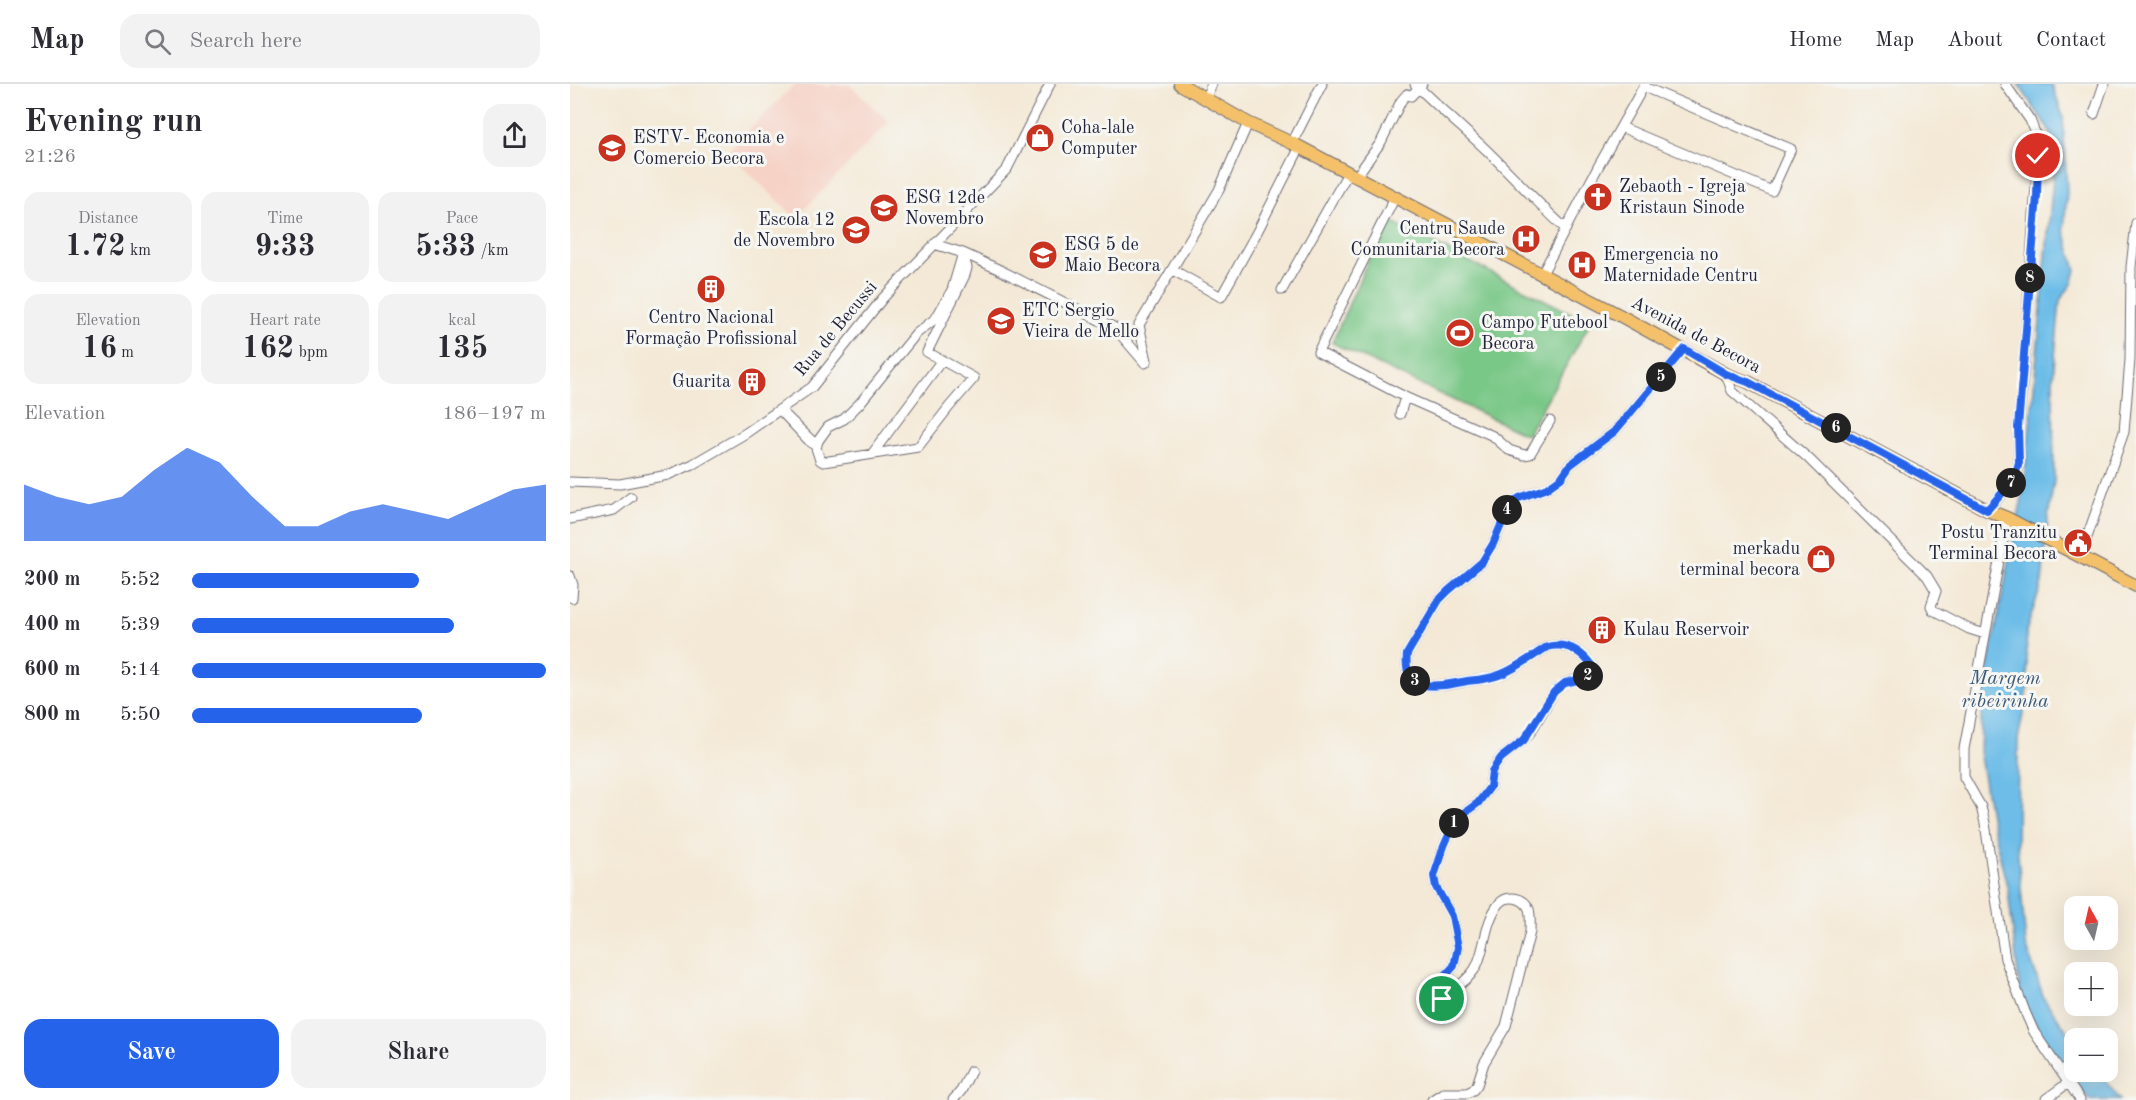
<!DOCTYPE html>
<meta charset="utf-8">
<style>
:root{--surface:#fff;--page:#f2f2f3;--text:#2b2b33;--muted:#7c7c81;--line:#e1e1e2;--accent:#2563eb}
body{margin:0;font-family:"Old Standard TT",serif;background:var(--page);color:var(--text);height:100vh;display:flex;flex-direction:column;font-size:22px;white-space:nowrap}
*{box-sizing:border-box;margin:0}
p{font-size:20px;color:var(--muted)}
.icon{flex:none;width:33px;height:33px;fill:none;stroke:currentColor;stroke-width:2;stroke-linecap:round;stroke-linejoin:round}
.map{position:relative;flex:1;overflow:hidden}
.drawer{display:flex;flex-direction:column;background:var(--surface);width:570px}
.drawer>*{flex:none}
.needle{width:39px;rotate:352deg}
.buttons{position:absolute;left:1494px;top:812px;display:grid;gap:12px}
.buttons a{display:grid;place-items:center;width:54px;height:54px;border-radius:12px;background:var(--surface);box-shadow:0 6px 24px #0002;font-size:30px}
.pin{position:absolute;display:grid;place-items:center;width:51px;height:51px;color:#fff;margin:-26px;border:3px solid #fff;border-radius:50%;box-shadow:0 2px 6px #0007}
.km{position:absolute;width:30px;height:30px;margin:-15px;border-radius:50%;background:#222;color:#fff;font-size:16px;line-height:30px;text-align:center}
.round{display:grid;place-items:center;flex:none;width:63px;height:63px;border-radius:18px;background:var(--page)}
.summary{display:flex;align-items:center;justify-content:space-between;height:102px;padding:0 24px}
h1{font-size:33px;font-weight:600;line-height:45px}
.stats{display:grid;grid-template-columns:repeat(3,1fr);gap:9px;height:102px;padding:6px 24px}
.stats div{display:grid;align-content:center;border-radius:15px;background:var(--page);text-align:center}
.stats b{font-size:30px;font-weight:600}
.stats small{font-size:16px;font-weight:400}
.stats p{font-size:16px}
.chart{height:168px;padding:12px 24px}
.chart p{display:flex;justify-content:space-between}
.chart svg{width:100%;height:108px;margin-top:6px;fill:var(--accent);opacity:.7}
.button{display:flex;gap:12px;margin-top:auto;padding:12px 24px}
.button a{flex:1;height:69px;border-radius:18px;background:var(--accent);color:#fff;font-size:24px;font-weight:600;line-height:69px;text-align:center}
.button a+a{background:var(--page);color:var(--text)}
ul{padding:0 24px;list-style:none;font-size:20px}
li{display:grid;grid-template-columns:96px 72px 1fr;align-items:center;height:45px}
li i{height:15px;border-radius:8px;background:var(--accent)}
header{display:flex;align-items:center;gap:36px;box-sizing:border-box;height:84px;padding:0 30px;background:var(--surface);border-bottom:2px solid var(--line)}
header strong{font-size:28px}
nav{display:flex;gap:33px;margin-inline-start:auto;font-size:21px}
.search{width:420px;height:54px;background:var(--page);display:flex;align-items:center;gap:15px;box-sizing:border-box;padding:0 21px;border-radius:18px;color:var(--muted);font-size:22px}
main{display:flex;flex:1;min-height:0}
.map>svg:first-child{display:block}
.built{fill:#f6d1c5}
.green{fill:#7ac888;stroke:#4e7562;stroke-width:1.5}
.water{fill:#6dbde8;stroke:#487092;stroke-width:1.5}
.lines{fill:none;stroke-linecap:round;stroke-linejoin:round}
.minor-casing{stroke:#6c6871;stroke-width:11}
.major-casing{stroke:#6c6871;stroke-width:14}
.minor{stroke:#fff;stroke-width:9}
.major{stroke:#f4c16a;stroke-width:12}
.route-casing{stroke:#fff;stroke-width:12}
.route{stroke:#2563eb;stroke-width:8}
.labels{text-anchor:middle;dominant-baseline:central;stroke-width:6;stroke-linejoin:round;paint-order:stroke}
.poi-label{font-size:18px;fill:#22223b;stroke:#f6f6f2;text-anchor:start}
.street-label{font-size:18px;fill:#22223b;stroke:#f6f6f2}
.water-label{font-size:20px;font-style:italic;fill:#3c5878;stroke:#f6f6f2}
</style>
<header>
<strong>Map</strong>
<div class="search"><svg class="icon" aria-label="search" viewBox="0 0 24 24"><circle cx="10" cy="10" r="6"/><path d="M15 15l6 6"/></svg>Search here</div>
<nav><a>Home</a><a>Map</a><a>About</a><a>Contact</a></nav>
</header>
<main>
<section class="drawer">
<div class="summary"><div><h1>Evening run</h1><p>21:26</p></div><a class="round"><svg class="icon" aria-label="share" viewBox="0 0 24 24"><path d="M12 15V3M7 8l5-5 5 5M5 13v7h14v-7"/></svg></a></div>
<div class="stats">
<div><p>Distance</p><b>1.72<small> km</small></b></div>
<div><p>Time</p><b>9:33</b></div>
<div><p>Pace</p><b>5:33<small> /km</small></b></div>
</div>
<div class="stats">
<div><p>Elevation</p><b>16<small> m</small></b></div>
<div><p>Heart rate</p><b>162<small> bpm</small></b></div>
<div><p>kcal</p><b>135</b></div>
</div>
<div class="chart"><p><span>Elevation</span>186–197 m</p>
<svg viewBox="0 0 160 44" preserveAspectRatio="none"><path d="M0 44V21L10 26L20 29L30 26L40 15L50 6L60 12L70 26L80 38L90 38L100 32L110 29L120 32L130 35L140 29L150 23L160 21V44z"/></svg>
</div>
<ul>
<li><b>200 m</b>5:52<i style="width:64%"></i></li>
<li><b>400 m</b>5:39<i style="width:74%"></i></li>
<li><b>600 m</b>5:14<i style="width:100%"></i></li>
<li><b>800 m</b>5:50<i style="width:65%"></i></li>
</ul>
<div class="button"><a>Save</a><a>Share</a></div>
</section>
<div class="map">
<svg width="1566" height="1016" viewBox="0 0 1566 1016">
<rect width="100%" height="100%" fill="#f6f6f2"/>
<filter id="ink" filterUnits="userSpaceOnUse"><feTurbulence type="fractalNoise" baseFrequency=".0167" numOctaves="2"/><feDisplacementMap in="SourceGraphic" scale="12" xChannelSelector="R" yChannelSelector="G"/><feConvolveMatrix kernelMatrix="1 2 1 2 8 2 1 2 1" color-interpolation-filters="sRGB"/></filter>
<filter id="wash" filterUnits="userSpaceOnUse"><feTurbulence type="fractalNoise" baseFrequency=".008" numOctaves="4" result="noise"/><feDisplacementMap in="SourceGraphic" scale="24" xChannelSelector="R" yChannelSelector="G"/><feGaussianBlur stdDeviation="1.35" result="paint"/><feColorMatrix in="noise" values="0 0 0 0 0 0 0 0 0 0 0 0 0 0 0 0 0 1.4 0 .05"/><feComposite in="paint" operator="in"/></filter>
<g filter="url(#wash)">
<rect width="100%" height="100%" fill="#f4e9d6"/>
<path class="built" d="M 225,0 L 253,0 L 258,4 L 262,0 L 279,0 L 319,38 L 226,134 L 157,68 Z"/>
<path class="green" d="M 816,135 L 1020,239 L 957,351 L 762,259 Z"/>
<path class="water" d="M 1448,0 L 1482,0 L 1493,33 L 1497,108 L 1494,146 L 1506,186 L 1502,200 L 1490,216 L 1483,296 L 1484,397 L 1478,434 L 1472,499 L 1456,547 L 1458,605 L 1448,655 L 1447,759 L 1456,861 L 1474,915 L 1504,956 L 1504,987 L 1528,987 L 1550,1016 L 1520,1016 L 1498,990 L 1451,917 L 1438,806 L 1420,732 L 1410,672 L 1412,612 L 1452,414 L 1463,314 L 1483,95 L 1480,47 Z"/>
</g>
<g filter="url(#ink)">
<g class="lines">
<g class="minor-casing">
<path id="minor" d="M 845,0 C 866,21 888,40 910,60 C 939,87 966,118 996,145
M 636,13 L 642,0
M 1524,30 L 1534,0
M 1051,43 L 1202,107 L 1221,65 L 1074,3
M 722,59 L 752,0
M 786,93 L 811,58 L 831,17 L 837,10 L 841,12 L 852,0
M 825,113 L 748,268 L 835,313 L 830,330
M 364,160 L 393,169 L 428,185 L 545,244 L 575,279 L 577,277 L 569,241 L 649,106 L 678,39
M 393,169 L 397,184 L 395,191 L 357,268 L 404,294 L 379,323 L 348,363 L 253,378 L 250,376 L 246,364 L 248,357 L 258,343 L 274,335 L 290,319 L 346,250 L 366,234 L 382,206 Z
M 603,186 L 651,213 L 687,148 L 730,63
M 972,190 L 1028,83 L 1075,0
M 712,206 L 778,89
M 1156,290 L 1162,307 L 1239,375 L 1357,492 L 1366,507 L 1361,522 L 1363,526 L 1399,545 L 1415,550
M 835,313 L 923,352 L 939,366 L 954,371 L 960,370 L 980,337
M 247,361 L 241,359 L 211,327 L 242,357 L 247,360
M 302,370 L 372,276
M 0,398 L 50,400 L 98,391 L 123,380 L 176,349 L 242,303 L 313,214 L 437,85 L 480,0
M 1417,426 L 1445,396 L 1449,378 L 1448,343 L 1453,291 L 1468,72 L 1466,51 L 1460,36 L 1435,0
M 1437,434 L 1394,665 L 1394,693 L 1411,723 L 1415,739 L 1435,875 L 1456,930 L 1464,948 L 1510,1016
M 0,435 L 44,426 L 61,413
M 1510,473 L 1554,348 L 1560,276 L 1561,183 L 1566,139
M 0,492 L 3,501 L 2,514
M 1476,1015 L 1498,999
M 383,1016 L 391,1007 L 401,987
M 862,1016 L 873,1009 L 897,1009 L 903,1006 L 907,1001 L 914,979 L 936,942 L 960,848 C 960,841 961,833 959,825 C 954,813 937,810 929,820 C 915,837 916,861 907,881 C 902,892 891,900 882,907 C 876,913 870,918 862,917 L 860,915 L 860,908 L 884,882 L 888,863 L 882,832 L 866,803 L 864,792 L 874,762 L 886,735 L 908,719 L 920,703 L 922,687 L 931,674 L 954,656 L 962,646 L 984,608 L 995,599 L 1016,593 L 1020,590 L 1022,582 C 1011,567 996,558 977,563 C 961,573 946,585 929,591 C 919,595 907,596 897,597 C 870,602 832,612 837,570 L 869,516 L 878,507 L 912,478 L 923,460 L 939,422 L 949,414 L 977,404 L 991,394 L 1000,381 L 1045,347 L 1114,265"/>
</g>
<g class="major-casing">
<path id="major" d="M 610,0 L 678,39 L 722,59 L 1051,232 L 1156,290 L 1178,298 L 1417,426 L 1437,434 L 1566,502"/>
</g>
<use href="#minor" class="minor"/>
<use href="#major" class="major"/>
</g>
</g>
<g class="lines" filter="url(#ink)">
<g class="route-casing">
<path id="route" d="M 872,915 L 866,918 L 860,915 L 860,908 L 884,882 L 888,863 L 882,832 L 866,803 L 864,792 L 874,762 L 886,735 L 908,719 L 920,703 L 922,687 L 931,674 L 954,656 L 984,608 L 995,599 L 1016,594 L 1020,590 L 1022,582 C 1011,567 996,558 977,563 C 961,573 946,585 929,591 C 919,595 907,596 897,597 C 870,602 832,612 837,570 L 869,516 L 878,507 L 912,478 L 923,460 L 939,422 L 949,414 L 977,404 L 991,394 L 1000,381 L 1045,347 L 1114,265 L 1156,290 L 1178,298 L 1417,426 L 1444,396 L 1449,378 L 1448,343 L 1467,112 L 1468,72"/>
</g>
<use href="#route" class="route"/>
</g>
<defs>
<g id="shop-disc" transform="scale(1.5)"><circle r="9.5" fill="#c8321e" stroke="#f6f6f2"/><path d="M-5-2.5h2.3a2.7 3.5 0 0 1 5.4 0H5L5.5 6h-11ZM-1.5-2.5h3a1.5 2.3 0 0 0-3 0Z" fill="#fff"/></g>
<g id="school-disc" transform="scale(1.5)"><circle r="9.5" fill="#c8321e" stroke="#f6f6f2"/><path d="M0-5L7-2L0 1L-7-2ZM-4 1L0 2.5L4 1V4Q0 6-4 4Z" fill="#fff"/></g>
<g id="church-disc" transform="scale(1.5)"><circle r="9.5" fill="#c8321e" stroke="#f6f6f2"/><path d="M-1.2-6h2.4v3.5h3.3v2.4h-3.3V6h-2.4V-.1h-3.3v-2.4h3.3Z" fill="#fff"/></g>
<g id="hospital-disc" transform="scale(1.5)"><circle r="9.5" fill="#c8321e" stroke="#f6f6f2"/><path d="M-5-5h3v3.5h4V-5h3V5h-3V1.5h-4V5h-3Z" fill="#fff"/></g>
<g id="building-disc" transform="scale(1.5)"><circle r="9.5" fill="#c8321e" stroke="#f6f6f2"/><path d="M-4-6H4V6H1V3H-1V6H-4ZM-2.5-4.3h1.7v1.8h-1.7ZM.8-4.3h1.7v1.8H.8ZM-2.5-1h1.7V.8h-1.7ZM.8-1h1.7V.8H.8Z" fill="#fff"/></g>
<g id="stadium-disc" transform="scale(1.5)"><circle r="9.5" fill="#c8321e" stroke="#f6f6f2"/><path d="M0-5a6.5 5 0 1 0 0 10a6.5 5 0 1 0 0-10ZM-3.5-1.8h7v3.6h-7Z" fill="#fff"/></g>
<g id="civic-disc" transform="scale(1.5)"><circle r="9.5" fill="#c8321e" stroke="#f6f6f2"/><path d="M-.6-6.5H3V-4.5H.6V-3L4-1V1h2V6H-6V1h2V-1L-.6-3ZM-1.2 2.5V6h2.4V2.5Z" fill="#fff"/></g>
</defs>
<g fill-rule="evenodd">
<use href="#shop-disc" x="470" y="54"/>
<use href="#school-disc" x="42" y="64"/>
<use href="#church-disc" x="1028" y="113"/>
<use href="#school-disc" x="314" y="124"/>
<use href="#school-disc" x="286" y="146"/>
<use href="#hospital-disc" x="956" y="155"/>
<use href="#school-disc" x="473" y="171"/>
<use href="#hospital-disc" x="1012" y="181"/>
<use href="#building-disc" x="141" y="205"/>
<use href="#school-disc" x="431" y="237"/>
<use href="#stadium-disc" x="890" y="249"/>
<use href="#building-disc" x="182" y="298"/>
<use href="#civic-disc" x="1508" y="459"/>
<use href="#shop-disc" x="1251" y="475"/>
<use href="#building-disc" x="1032" y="546"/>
</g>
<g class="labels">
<g class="poi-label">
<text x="491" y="44">Coha-lale<tspan x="491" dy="21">Computer</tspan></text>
<text x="63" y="54">ESTV- Economia e<tspan x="63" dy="21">Comercio Becora</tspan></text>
<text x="1049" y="103">Zebaoth - Igreja<tspan x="1049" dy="21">Kristaun Sinode</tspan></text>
<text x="335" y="114">ESG 12de<tspan x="335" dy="21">Novembro</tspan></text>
<text x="265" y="136" text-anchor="end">Escola 12<tspan x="265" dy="21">de Novembro</tspan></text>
<text x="935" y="145" text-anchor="end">Centru Saude<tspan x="935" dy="21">Comunitaria Becora</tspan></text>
<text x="494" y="161">ESG 5 de<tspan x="494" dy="21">Maio Becora</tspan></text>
<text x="1033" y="171">Emergencia no<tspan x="1033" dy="21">Maternidade Centru</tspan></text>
<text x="452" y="227">ETC Sergio<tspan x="452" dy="21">Vieira de Mello</tspan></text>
<text x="141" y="234" text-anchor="middle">Centro Nacional<tspan x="141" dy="21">Formação Profissional</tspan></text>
<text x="911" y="239">Campo Futebool<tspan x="911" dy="21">Becora</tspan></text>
<text x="161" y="298" text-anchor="end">Guarita</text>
<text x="1487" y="449" text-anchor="end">Postu Tranzitu<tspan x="1487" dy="21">Terminal Becora</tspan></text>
<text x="1230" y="465" text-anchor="end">merkadu<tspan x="1230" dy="21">terminal becora</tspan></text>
<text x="1053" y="546">Kulau Reservoir</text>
</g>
<g class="street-label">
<text transform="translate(266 245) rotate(-50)">Rua de Becussi</text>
<text transform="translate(1126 251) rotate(28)">Avenida de Becora</text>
</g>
<g class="water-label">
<text x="1435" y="595">Margem<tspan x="1435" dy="23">ribeirinha</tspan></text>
</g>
</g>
</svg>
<div class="buttons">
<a><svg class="needle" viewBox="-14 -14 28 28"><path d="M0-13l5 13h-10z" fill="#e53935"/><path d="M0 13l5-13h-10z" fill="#7c7c81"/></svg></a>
<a>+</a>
<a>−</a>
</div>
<div class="pin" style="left:872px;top:915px;background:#1e9e55"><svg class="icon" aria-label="arrive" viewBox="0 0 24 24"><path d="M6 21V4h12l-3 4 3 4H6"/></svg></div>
<div class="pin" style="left:1468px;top:72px;background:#d93025"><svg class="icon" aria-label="check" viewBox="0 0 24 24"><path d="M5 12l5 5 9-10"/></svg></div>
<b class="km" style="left:884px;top:739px">1</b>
<b class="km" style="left:1018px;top:592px">2</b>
<b class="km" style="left:845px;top:597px">3</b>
<b class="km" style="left:937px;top:426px">4</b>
<b class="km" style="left:1091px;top:293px">5</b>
<b class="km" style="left:1266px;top:344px">6</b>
<b class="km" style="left:1441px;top:399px">7</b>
<b class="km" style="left:1460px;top:194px">8</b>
</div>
</main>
